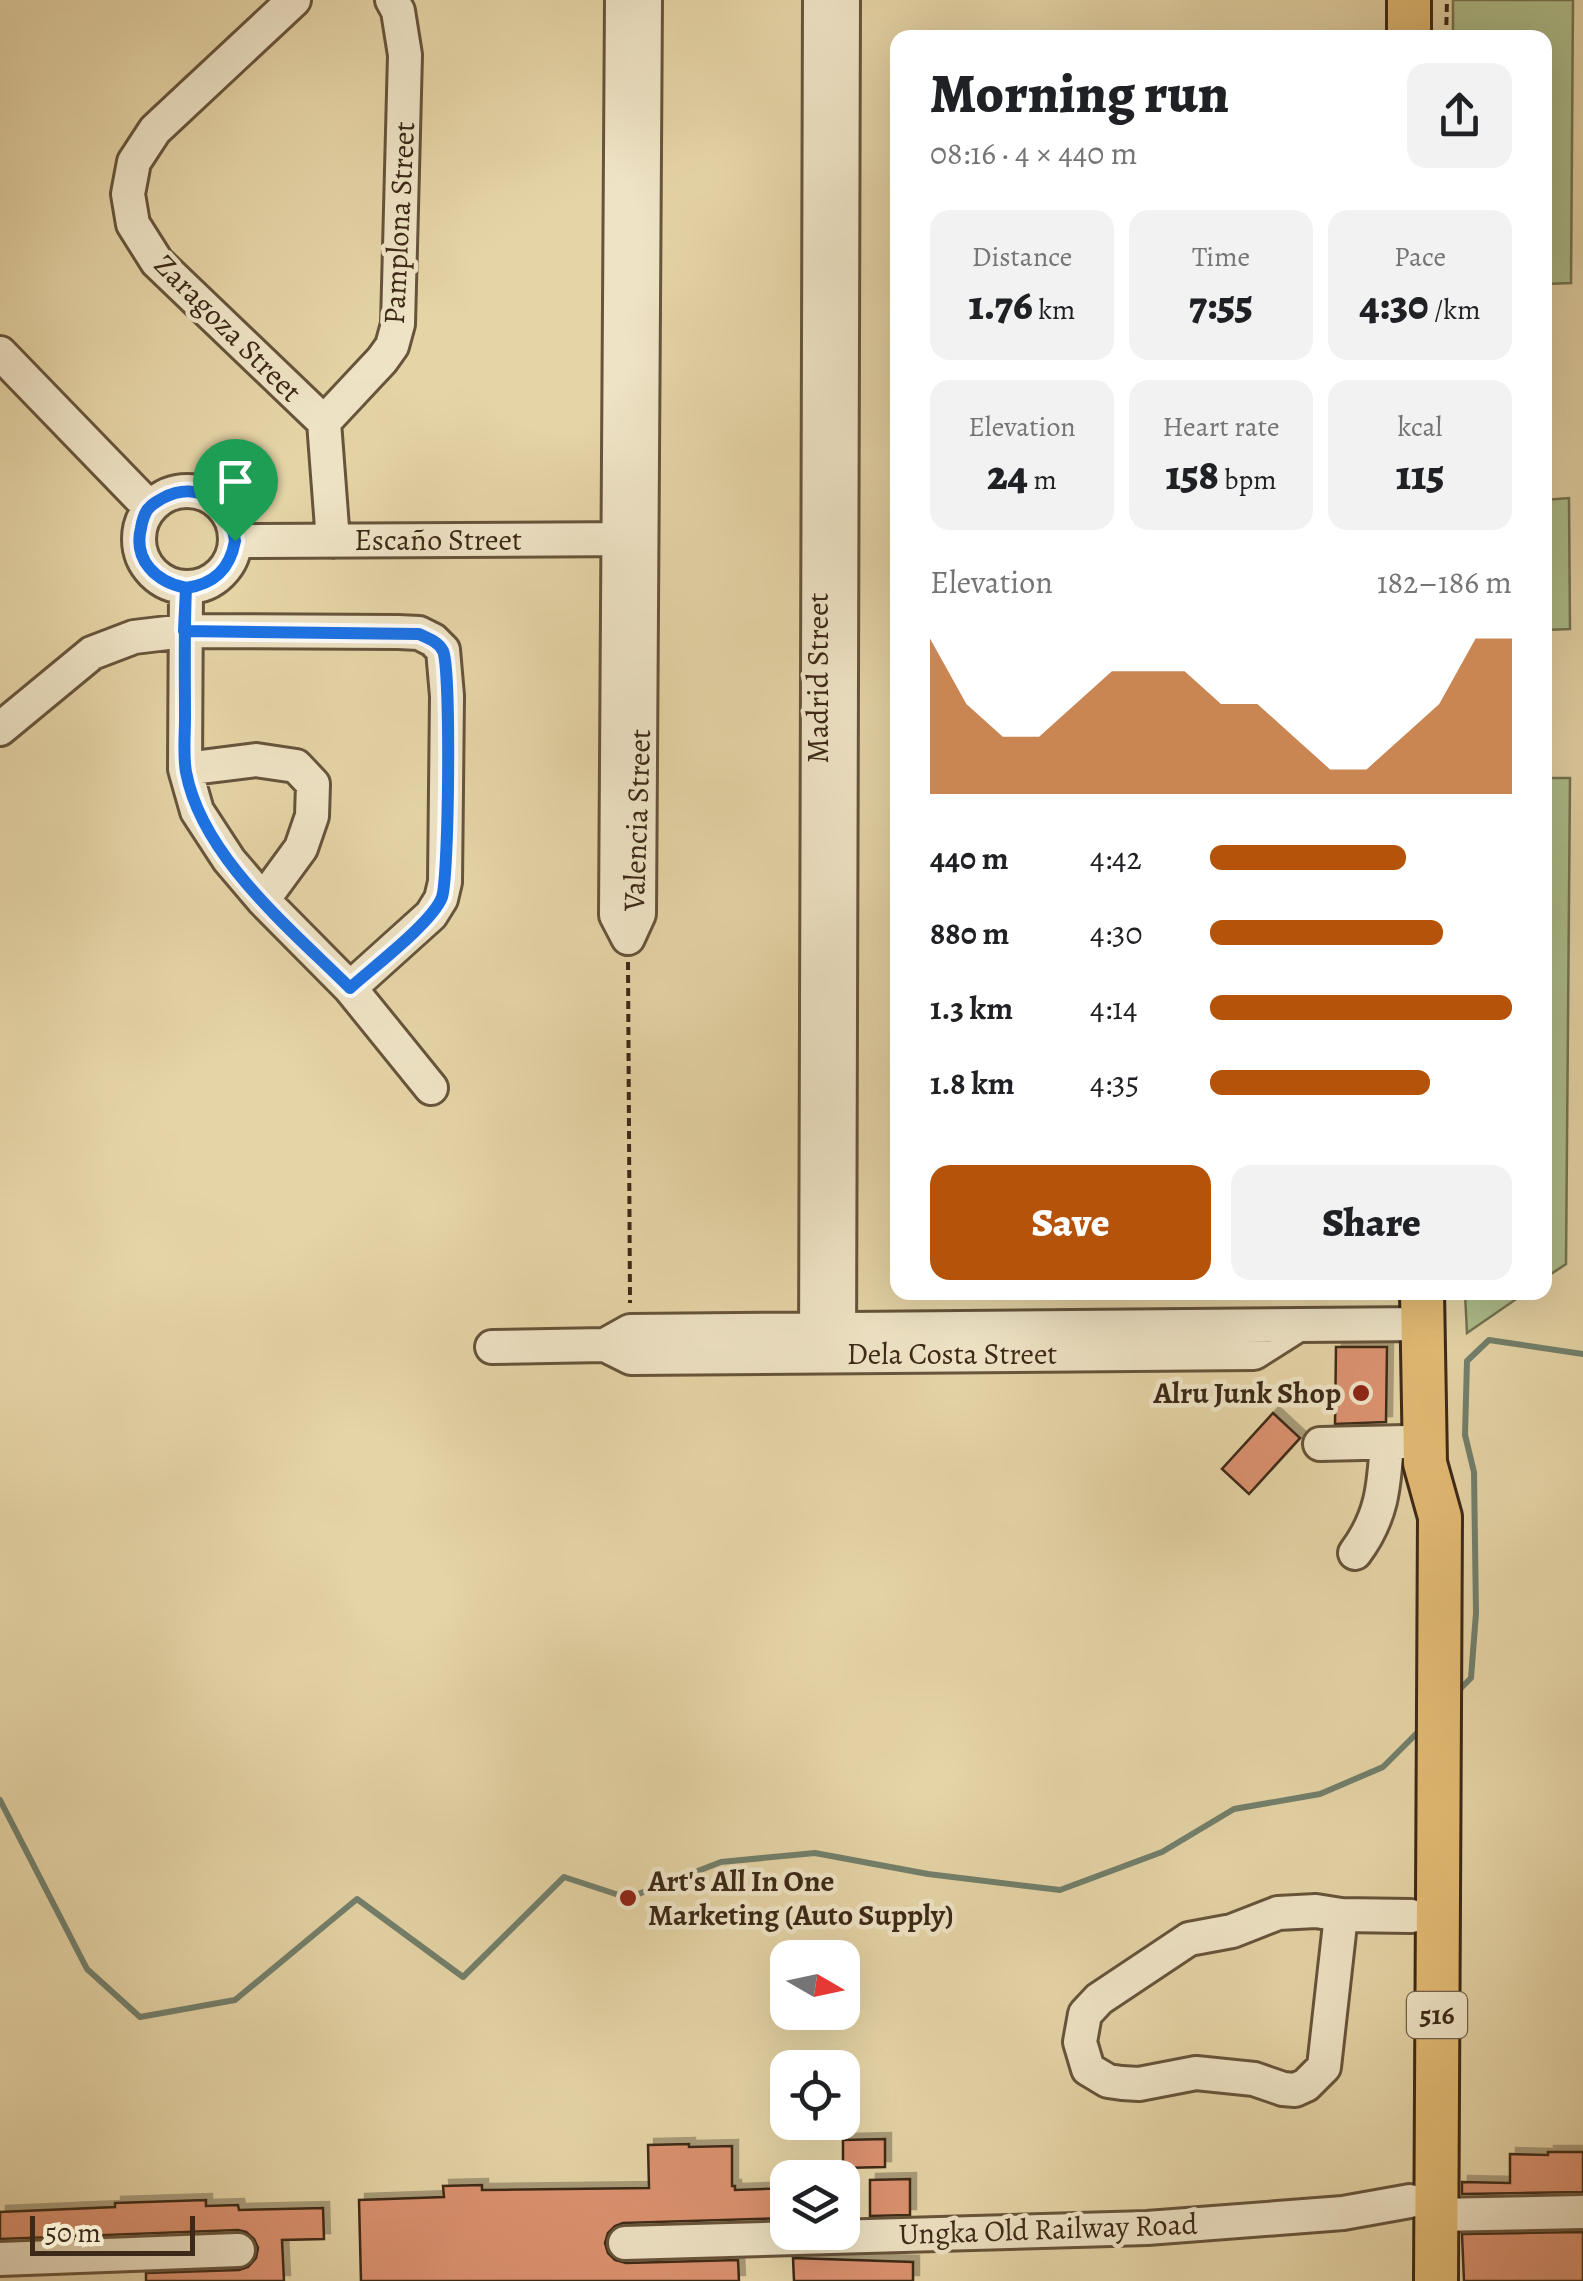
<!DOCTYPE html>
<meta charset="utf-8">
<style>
:root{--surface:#fff;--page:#f2f2f2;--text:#202124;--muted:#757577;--accent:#b45309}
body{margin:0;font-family:Alegreya,serif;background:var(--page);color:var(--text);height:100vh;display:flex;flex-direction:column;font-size:38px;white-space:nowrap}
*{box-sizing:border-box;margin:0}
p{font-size:32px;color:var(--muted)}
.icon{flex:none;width:55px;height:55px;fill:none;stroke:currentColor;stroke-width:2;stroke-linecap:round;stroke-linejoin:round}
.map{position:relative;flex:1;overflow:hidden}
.drawer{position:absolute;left:890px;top:30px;width:662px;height:1270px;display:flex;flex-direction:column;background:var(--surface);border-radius:20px;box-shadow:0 10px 40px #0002}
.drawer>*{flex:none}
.needle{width:65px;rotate:99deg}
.buttons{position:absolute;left:770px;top:1940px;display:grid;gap:20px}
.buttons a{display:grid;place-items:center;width:90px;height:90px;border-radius:20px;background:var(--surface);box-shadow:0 10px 40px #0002;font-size:50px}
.scale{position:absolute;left:30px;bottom:25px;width:165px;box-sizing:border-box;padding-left:10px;border:5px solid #3d2917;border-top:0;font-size:28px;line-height:35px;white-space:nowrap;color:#3d2917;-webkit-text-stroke:8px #eee3c5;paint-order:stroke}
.pin{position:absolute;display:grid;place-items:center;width:85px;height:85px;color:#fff;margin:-102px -42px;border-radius:50% 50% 50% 0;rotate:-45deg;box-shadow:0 0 10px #0007}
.pin .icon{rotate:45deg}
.round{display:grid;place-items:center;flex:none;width:105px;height:105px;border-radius:20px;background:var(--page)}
.head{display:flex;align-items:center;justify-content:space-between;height:170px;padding:0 40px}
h1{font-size:55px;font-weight:800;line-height:75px}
.stats{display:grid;grid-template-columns:repeat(3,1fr);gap:15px;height:170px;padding:10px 40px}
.stats div{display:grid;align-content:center;border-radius:20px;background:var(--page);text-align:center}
.stats b{font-size:42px;font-weight:800}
.stats small{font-size:28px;font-weight:400}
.stats p{font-size:28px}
.chart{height:280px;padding:20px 40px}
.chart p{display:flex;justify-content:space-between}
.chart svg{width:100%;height:180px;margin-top:10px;fill:var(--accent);opacity:.7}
.action{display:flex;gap:20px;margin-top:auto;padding:20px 40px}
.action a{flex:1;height:115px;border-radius:20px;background:var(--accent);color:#fff;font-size:40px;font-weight:800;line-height:115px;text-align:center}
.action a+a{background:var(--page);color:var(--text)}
ul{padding:0 40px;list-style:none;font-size:32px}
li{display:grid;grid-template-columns:160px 120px 1fr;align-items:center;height:75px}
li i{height:25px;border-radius:12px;background:var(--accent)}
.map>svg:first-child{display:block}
.green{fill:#afbe8b;stroke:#767451;stroke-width:2.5}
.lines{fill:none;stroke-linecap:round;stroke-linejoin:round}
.stream{stroke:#727f6b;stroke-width:6}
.building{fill:#dc9270;stroke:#3d2917;stroke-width:2.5;filter:url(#shadow)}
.minor-casing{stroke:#67543b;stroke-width:38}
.major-casing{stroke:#3d2917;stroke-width:48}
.path{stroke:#3d2917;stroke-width:4;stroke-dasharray:8 5;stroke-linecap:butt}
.minor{stroke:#eee3c5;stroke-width:32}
.major{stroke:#e2ba73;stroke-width:42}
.route-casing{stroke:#fff;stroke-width:20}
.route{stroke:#1a73e8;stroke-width:12}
.poi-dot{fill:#8f2418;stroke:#eee3c5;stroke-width:4}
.labels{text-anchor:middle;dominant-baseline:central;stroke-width:9;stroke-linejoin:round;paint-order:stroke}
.shield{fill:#eee3c5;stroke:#72614b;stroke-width:2.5}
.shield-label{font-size:28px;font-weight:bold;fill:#3d2917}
.street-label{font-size:30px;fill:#3d2917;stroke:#eee3c5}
.poi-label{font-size:30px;font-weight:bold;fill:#3d2917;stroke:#eee3c5;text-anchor:end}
</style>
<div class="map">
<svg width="1583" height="2281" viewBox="0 0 1583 2281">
<defs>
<filter id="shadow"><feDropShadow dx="6" dy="-6" stdDeviation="0" flood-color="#0004"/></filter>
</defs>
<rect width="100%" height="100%" fill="#e5d4a6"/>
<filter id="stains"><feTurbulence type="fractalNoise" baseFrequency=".002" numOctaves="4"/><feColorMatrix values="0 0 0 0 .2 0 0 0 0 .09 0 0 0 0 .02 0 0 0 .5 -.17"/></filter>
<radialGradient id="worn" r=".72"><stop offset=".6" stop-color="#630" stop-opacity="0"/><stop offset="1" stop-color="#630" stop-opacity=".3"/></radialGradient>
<path class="green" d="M 1453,0 L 1573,0 L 1571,283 L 1545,284 L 1545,38 L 1453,37 Z
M 1569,498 L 1570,629 L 1545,630 L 1545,500 Z
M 1545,778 L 1570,778 L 1566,1264 L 1545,1278 Z
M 1465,1293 L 1465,1292 L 1525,1293 L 1467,1333 Z"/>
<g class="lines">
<path class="stream" d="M 1457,1692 L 1471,1678 L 1476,1613 L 1474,1472 L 1465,1435 L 1467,1361 L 1489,1340 L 1583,1354
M 0,1800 L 87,1969 L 140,2017 L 235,2000 L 357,1899 L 463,1977 L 564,1877 L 628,1898 L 721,1862 L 815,1853 L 928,1874 L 1060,1890 L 1162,1852 L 1234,1809 L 1320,1794 L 1383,1767 L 1424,1726"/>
</g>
<path class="building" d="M 1336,1347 L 1387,1347 L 1386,1422 L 1335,1424 Z
M 1273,1413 L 1300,1438 L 1249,1494 L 1222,1469 Z
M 885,2139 L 885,2167 L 843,2168 L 843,2140 Z
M 689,2144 L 689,2147 L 732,2146 L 732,2186 L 735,2186 L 735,2190 L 788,2188 L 788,2218 L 623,2223 L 615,2226 L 608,2233 L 605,2243 L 608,2253 L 615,2260 L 626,2263 L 738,2260 L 739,2281 L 361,2281 L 359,2200 L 444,2197 L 443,2186 L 482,2185 L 482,2190 L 649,2188 L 648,2145 Z
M 1548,2152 L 1583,2152 L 1583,2192 L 1462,2194 L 1462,2182 L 1510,2183 L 1510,2154 L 1548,2155 Z
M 910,2179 L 910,2215 L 870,2216 L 870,2180 Z
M 206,2200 L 206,2206 L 238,2205 L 239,2210 L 323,2208 L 324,2239 L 282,2240 L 284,2281 L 146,2281 L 146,2273 L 239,2270 L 248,2267 L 256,2258 L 258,2248 L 254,2239 L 246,2232 L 238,2230 L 0,2239 L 0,2212 L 115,2207 L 115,2203 Z
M 1583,2232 L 1583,2281 L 1464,2281 L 1462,2234 Z
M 793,2258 L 913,2262 L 913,2281 L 794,2281 Z"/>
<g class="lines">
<g class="minor-casing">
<path id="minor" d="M 294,0 L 155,130 L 134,162 L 128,194 L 133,224 L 157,262 L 324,422 L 333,541
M 622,0 L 616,915 L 628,938
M 0,353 L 149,507
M 324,422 L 382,360 L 392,346 L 398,324 L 405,55 L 398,11 L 392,0
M139 539a48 48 0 1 1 96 0a48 48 0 1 1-96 0Z
M 235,541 L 640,539
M 186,588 L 185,769 L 197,811 L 229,860 L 263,900 L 350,988 L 431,1088
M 0,729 L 92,653 L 134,637 L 184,631 L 398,632 L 419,633 L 433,640 L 443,650 L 447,696 L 445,882 L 441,899 L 431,915 L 350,988
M 185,769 L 256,760 L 296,766 L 313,784 L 312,816 L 301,848 L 263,900
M 628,938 L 639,914 L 645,0
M 605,1345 L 631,1358 L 1254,1353 L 1295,1327
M 492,1347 L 605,1345 L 630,1331 L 1423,1324
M 816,1355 L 820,0
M 839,1355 L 843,0
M 1320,1444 L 1406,1442
M 1355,1553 C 1382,1517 1384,1487 1387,1443
M 1341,1915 L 1324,2067 L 1306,2085 L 1295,2090 L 1283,2089 L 1254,2079 L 1196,2073 L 1139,2084 L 1122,2083 L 1108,2081 L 1088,2069 L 1080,2042 L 1085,2014 L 1099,1999 L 1189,1939 L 1232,1931 L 1278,1913 L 1316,1911 L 1341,1915 L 1411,1916
M 1436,2215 L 1583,2212
M 625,2243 L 1147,2228 L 1343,2213 L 1410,2201
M 0,2259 L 238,2250"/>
</g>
<g class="major-casing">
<path id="major" d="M 1409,38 L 1409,0
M 1422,1292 L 1425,1463 L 1440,1517 L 1436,2281"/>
</g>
<path class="path" d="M 1446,38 L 1447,0
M 628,962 L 630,1303"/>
<use href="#minor" class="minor"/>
<use href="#major" class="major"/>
</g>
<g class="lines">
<g class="route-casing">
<path id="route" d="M 235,541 C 230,569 214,584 186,588 C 184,631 185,675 185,718 C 185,735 183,755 186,772 C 202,857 291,929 350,988 C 372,968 433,922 442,897 C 449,876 451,669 443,651 C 439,642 428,638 419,634 L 184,631 L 186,588 C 156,582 133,560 141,528 C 142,522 145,511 150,507 C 151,505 161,499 163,498 C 199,479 230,504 235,541"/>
</g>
<use href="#route" class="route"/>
</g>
<g class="poi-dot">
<circle cx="1361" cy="1393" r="10"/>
<circle cx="628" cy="1898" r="10"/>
</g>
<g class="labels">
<rect class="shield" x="1407" y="1992" width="60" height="46" rx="8"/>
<g class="shield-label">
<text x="1437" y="2015">516</text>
</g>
<g class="street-label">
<text transform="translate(399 223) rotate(-87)">Pamplona Street</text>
<text transform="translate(228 328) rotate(45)">Zaragoza Street</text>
<text x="438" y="540">Escaño Street</text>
<text transform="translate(818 678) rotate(-90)">Madrid Street</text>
<text transform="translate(637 820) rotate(-88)">Valencia Street</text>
<text x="952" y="1354">Dela Costa Street</text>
<text transform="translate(1048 2229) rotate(-2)">Ungka Old Railway Road</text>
</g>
<g class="poi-label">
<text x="1341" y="1393">Alru Junk Shop</text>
<text x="648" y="1881" text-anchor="start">Art's All In One<tspan x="648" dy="34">Marketing (Auto Supply)</tspan></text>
</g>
</g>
<rect width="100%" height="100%" filter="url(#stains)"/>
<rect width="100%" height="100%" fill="url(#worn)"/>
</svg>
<div class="buttons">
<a><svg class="needle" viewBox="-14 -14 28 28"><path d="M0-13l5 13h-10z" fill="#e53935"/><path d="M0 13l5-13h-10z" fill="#757577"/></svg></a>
<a><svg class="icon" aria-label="locate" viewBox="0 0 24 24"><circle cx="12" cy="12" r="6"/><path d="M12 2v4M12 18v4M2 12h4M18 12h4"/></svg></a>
<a><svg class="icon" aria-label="layers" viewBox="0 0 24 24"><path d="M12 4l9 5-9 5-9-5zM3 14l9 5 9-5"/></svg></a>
</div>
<div class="scale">50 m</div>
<div class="pin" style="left:235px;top:541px;background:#1e9e55"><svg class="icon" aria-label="arrive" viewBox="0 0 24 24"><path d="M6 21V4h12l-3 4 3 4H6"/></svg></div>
<section class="drawer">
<div class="head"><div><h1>Morning run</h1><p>08:16 · 4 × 440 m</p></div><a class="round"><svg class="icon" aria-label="share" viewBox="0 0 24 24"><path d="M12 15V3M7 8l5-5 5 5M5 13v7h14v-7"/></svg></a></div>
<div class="stats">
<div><p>Distance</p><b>1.76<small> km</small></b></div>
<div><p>Time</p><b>7:55</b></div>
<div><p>Pace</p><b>4:30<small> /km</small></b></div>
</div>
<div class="stats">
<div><p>Elevation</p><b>24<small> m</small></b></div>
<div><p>Heart rate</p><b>158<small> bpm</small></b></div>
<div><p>kcal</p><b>115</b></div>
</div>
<div class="chart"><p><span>Elevation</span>182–186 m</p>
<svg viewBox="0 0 160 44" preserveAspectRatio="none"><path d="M0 44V6L10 22L20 30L30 30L40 22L50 14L60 14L70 14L80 22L90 22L100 30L110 38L120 38L130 30L140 22L150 6L160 6V44z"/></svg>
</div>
<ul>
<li><b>440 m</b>4:42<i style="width:65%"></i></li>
<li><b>880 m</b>4:30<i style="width:77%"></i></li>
<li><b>1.3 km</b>4:14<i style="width:100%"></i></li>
<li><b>1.8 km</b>4:35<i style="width:73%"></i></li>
</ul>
<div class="action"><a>Save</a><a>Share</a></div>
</section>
</div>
